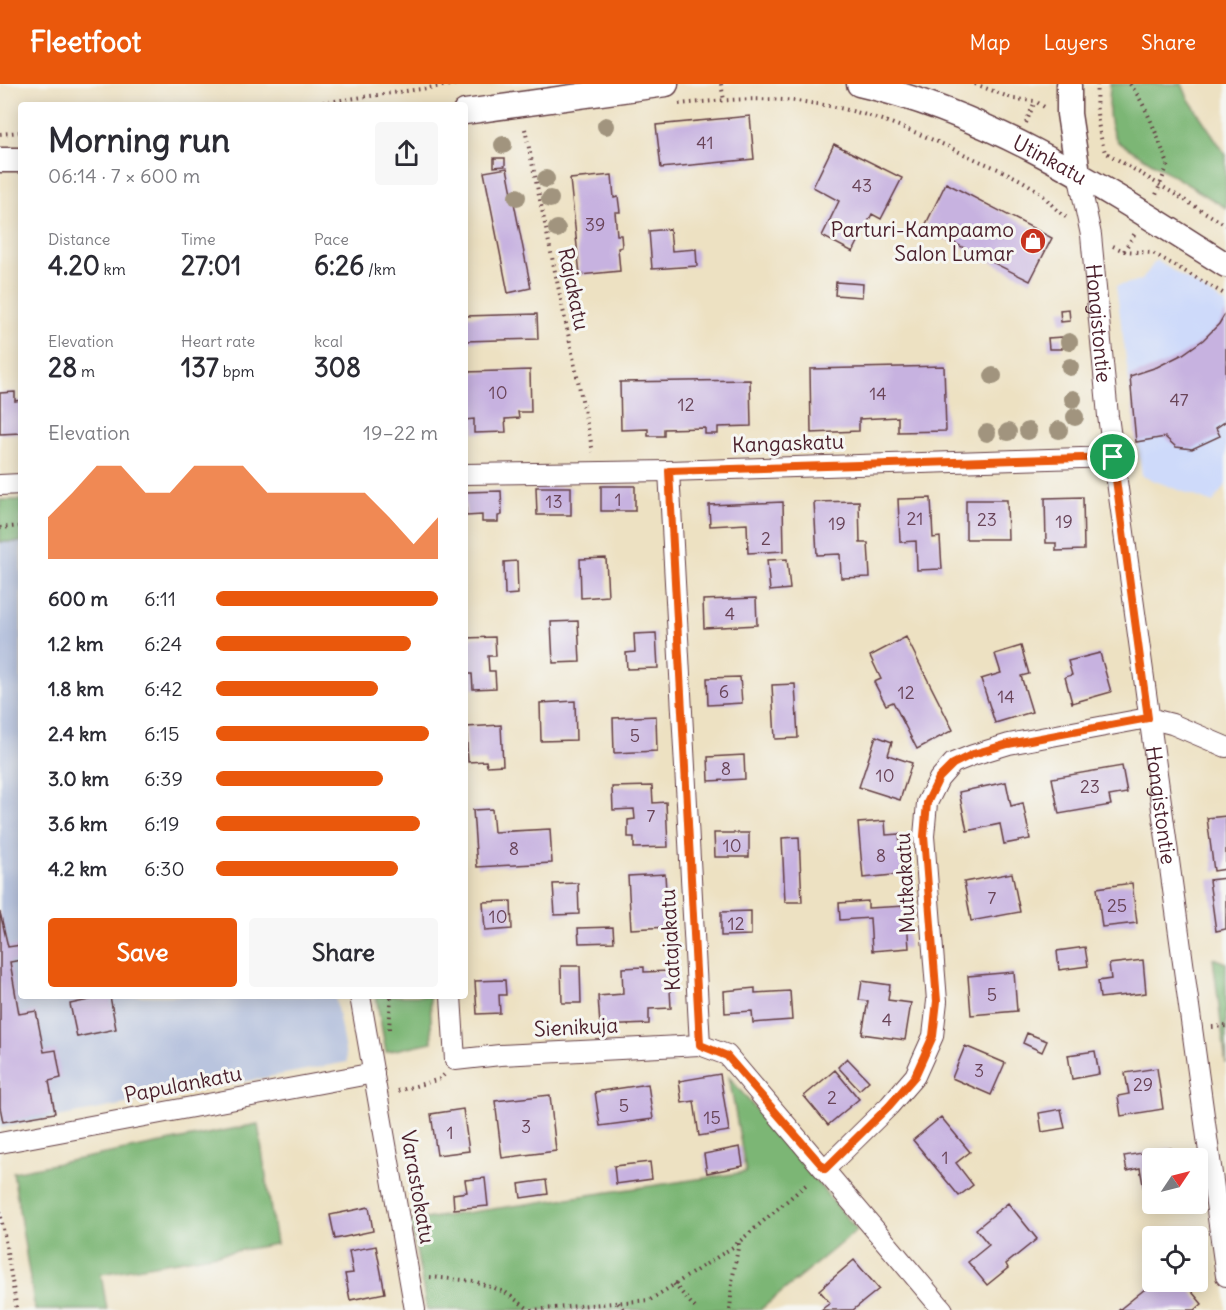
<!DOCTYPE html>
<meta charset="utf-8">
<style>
:root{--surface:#fff;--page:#f7f7f7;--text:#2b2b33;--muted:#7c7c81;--accent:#ea580c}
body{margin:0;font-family:Delius,sans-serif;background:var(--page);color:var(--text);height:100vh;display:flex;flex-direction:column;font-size:22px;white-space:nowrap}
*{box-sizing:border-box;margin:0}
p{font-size:20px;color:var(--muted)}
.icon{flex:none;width:33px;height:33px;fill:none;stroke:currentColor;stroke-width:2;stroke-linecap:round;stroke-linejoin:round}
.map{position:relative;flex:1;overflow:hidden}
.drawer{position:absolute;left:18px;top:18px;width:450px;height:897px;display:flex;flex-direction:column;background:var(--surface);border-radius:6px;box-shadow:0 3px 15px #0003}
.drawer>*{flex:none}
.needle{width:39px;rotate:55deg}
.buttons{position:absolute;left:1142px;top:1064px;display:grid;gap:12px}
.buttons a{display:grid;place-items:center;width:66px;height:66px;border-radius:6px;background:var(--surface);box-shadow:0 3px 15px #0003;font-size:30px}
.pin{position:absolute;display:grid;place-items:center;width:51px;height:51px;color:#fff;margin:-26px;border:3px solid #fff;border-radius:50%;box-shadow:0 2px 6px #0007}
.round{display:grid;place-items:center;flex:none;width:63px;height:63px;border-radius:6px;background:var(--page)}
.summary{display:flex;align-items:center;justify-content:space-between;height:102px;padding:0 30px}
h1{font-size:33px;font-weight:700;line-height:45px}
.figures{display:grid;grid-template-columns:repeat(3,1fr);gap:9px;height:102px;padding:6px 30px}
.figures div{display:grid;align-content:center}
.figures b{font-size:26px;font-weight:700}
.figures small{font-size:16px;font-weight:400}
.figures p{font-size:16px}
.chart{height:168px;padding:12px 30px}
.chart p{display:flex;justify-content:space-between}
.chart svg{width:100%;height:108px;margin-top:6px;fill:var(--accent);opacity:.7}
.button{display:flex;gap:12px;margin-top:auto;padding:12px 30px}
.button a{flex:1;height:69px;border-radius:6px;background:var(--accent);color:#fff;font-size:24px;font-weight:700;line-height:69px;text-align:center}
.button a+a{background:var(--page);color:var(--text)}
ul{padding:0 30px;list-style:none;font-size:20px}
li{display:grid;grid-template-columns:96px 72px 1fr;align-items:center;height:45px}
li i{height:15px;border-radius:8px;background:var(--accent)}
header{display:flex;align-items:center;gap:36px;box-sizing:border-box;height:84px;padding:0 30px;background:var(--accent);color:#fff}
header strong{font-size:28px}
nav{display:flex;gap:33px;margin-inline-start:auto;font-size:21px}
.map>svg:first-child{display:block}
.built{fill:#cedafa}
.industrial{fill:#b9c4de}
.forest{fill:#7bb674;stroke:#626a50;stroke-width:1.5}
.building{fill:#c7b2e0}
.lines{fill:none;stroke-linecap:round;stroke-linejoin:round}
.minor-casing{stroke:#623c42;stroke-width:22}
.tertiary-casing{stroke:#623c42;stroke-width:27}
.path{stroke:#623c42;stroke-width:4;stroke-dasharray:1.5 4.5;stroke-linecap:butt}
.minor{stroke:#fff;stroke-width:20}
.tertiary{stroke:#fff;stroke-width:24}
.tree{fill:#a1947e}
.route-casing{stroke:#fff;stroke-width:12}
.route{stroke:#ea580c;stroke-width:8}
.labels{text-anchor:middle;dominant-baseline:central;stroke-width:6;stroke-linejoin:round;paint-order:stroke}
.number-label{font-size:18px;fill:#694458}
.street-label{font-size:21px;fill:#4a1f2b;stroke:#f6f6f2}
.poi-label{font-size:21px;fill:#4a1f2b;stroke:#f6f6f2;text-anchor:end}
</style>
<header>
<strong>Fleetfoot</strong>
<nav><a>Map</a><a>Layers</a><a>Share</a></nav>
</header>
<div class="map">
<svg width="1226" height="1226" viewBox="0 0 1226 1226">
<rect width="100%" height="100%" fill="#f6f6f2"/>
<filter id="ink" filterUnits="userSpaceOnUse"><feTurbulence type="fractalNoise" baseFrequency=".0167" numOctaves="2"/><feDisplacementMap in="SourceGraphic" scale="12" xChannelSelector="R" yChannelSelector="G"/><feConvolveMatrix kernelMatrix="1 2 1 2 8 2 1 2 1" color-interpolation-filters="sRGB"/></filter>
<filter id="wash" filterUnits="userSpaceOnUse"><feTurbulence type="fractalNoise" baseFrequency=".008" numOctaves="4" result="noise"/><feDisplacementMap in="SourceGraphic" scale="24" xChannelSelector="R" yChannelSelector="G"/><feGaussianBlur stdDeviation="1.35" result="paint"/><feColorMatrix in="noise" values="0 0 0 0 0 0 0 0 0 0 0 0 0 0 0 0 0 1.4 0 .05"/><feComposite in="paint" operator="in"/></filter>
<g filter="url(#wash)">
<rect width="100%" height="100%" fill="#ede1c2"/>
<path class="built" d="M 1156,176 L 1226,220 L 1226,400 L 1213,419 L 1142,392 L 1116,202 L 1142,196 Z"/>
<path class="industrial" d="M 0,458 L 21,458 L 21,912 L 335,912 L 347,978 L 0,1044 Z"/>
<path class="forest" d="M 1110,0 L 1182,0 L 1188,14 L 1226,71 L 1226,124 L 1118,58 C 1106,40 1109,21 1110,0 Z
M 0,416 L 21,416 L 21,458 L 0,458 Z
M 1213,874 L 1226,879 L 1226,980 Z
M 376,912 L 430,912 L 432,958 L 386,968 Z
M 729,993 L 857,1146 L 760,1226 L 427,1226 L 411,1137 L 746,1088 Z
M 258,1040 L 276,1160 L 101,1190 L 107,1226 L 35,1226 L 13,1088 Z"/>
<g id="blocks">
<path class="building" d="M 750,32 L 754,75 L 661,84 L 656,41 Z
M 834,60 L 902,94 L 881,135 L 872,130 L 853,168 L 822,152 L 839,117 L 813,103 Z
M 494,74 L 505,74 L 505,82 L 494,83 Z
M 507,84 L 531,204 L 508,209 L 484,88 Z
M 612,91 L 614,114 L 618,113 L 620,128 L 615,128 L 617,151 L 621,151 L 622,163 L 618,164 L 620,187 L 580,191 L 570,95 Z
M 946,99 L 1052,154 L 1030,197 L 924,144 Z
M 670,145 L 672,167 L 696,165 L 697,182 L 652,185 L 649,147 Z
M 836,198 L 863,200 L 862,213 L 835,211 Z
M 1069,225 L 1070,237 L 1061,238 L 1060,226 Z
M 1226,228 L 1226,337 L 1216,344 L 1220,352 L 1192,365 L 1176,363 L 1165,353 L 1136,358 L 1130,292 L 1157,283 L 1183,270 L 1203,256 L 1219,240 Z
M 537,230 L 538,255 L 465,257 L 465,232 Z
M 1062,253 L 1062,265 L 1049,265 L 1048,254 Z
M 944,282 L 946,347 L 898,348 L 898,333 L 859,335 L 859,347 L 811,349 L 810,285 Z
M 530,286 L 531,328 L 518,328 L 519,334 L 505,335 L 506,348 L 474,349 L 474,335 L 465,336 L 465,288 Z
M 750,296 L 751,342 L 718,343 L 718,350 L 705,350 L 705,344 L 664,345 L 664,352 L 648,352 L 648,345 L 621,346 L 620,298 Z
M 15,308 L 15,317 L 21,316 L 21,349 L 0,350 L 0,309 Z
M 601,402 L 635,402 L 635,427 L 601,427 Z
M 536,403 L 571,403 L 571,431 L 537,431 Z
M 501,407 L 502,431 L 498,432 L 498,438 L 482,438 L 482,431 L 466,432 L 465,408 Z
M 1083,413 L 1084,466 L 1056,467 L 1056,459 L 1046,459 L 1045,414 Z
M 931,414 L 933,454 L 940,453 L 942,485 L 917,486 L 916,457 L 900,458 L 898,415 Z
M 966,416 L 1007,416 L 1008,455 L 966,455 Z
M 859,417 L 860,459 L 868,459 L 870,493 L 841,494 L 840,470 L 817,471 L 814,418 Z
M 783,418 L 784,467 L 748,469 L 747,440 L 710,442 L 709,421 Z
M 606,474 L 608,512 L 581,514 L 580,475 Z
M 787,475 L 790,505 L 770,507 L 767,476 Z
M 517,477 L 518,510 L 505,511 L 504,478 Z
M 756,514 L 757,541 L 704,544 L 703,516 Z
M 578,537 L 580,578 L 553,579 L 551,538 Z
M 656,549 L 658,584 L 627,585 L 626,569 L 635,568 L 634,550 Z
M 495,553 L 496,572 L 488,572 L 489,587 L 495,587 L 496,604 L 473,605 L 472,590 L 465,590 L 465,554 Z
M 906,553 L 953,646 L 917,665 L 893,618 L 886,621 L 874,598 L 881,595 L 870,572 Z
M 1021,562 L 1029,590 L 1021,592 L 1032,628 L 995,639 L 981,595 L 1001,589 L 995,570 Z
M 1100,569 L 1111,608 L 1072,619 L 1065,593 L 1072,591 L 1068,577 Z
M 740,593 L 742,619 L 708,621 L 707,594 Z
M 795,600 L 798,654 L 775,655 L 772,601 Z
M 575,617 L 576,656 L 541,657 L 540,619 Z
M 656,632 L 657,667 L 614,669 L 613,634 Z
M 501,641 L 503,681 L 487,682 L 486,677 L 468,678 L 466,643 Z
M 876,652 L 892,658 L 888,671 L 912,679 L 900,716 L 859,703 Z
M 744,671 L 745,695 L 709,697 L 708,673 Z
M 1122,682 L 1127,709 L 1109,712 L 1111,721 L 1059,730 L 1052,694 Z
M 1006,698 L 1011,722 L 1023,719 L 1030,755 L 1004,760 L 1000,740 L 967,747 L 959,708 Z
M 652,702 L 653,719 L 666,718 L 668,763 L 634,764 L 634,753 L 628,753 L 628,736 L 635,735 L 634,725 L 613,726 L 612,703 Z
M 492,725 L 494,748 L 550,745 L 552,779 L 477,783 L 473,726 Z
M 1226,732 L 1226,785 L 1214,787 L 1207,734 Z
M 885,737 L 886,751 L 899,750 L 903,790 L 863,794 L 858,739 Z
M 714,749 L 749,749 L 749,773 L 715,773 Z
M 799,753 L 802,818 L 785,818 L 782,754 Z
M 1012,789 L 1020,828 L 971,837 L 964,798 Z
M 665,790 L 668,843 L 631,845 L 628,792 Z
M 1226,794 L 1226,845 L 1216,847 L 1209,796 Z
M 578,799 L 579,830 L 555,831 L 553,800 Z
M 1132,799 L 1137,839 L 1102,843 L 1097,804 Z
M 511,817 L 512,845 L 485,847 L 483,818 Z
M 868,817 L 868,824 L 906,822 L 909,864 L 872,867 L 870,834 L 840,836 L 839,819 Z
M 751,827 L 751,851 L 721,852 L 721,828 Z
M 0,828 L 8,863 L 21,861 L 21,876 L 10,878 L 19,930 L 36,927 L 44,968 L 56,966 L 61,994 L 49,997 L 55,1029 L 3,1038 L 0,1023 Z
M 613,843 L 614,858 L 579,859 L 578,844 Z
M 1085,863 L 1088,882 L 1059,886 L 1057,867 Z
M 1143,876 L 1146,909 L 1100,914 L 1098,897 L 1111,895 L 1109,880 Z
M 561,882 L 580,882 L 581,919 L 562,919 Z
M 644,883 L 644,888 L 669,887 L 671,924 L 649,925 L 649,940 L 600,942 L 598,912 L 623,910 L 622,884 Z
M 1014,888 L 1017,927 L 971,931 L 968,892 Z
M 505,896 L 506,911 L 499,911 L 500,929 L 477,930 L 475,897 Z
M 862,897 L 890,901 L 888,916 L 911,919 L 905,956 L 862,950 L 868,917 L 859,916 Z
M 755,904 L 755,909 L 790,907 L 792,936 L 753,939 L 752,927 L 725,929 L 724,907 Z
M 107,912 L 110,912 L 116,945 L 77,953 L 70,920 Z
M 1027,949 L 1047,957 L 1042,968 L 1023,959 Z
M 965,962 L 1005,979 L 991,1011 L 952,994 Z
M 1095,967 L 1099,990 L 1072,995 L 1068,971 Z
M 847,974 L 869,997 L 859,1006 L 838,983 Z
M 1157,984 L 1163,1025 L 1121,1032 L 1118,1012 L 1129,1010 L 1125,989 Z
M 835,986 L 859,1015 L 828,1041 L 804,1012 Z
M 720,990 L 729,1047 L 699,1052 L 694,1017 L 682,1019 L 679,997 Z
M 648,1000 L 653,1035 L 600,1042 L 595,1008 Z
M 550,1011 L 556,1067 L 502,1074 L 495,1017 Z
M 463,1025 L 469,1067 L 437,1071 L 431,1030 Z
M 1061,1025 L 1065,1044 L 1042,1048 L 1039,1029 Z
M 941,1033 L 970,1068 L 956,1079 L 973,1101 L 959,1112 L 913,1056 Z
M 740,1063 L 743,1082 L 707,1089 L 704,1070 Z
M 1171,1064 L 1173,1074 L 1152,1074 L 1152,1105 L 1144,1106 L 1140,1084 L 1127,1087 L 1124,1072 Z
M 650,1078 L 652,1095 L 616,1100 L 614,1082 Z
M 485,1094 L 488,1122 L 454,1125 L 453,1110 L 467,1108 L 465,1096 Z
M 546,1096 L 548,1110 L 521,1114 L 519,1100 Z
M 1008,1119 L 1037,1155 L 1006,1180 L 1008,1184 L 987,1201 L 968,1178 L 989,1161 L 976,1145 Z
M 369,1123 L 373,1147 L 335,1155 L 330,1131 Z
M 376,1162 L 385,1209 L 350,1216 L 345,1190 L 353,1189 L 349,1167 Z
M 854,1176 L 879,1205 L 853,1226 L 821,1226 L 830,1219 L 819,1206 Z
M 1155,1197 L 1183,1197 L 1202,1220 L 1195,1226 L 1119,1226 Z"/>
</g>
</g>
<g filter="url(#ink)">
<use href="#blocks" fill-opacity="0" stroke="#623c42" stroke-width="1.5"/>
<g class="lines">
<g class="minor-casing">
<g id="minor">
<path id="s1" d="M 1078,89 L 1091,151 L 1108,332 L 1226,1192"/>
<path d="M 669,387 L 700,961 L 727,971 L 943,1226"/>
<path d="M 465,390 L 669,387 L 1113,373"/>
<path d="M 0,401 L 21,400"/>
<path d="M 360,912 L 415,1226"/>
<path d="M 451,912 L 455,976 L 500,971 L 700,961"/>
<path d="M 0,1059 L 374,989"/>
<path d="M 825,1085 L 889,1022 L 915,992 L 933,952 L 937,917 L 924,752 L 927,719 L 939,695 L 953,679 L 973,671 L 1009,660 L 1148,634 L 1172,640 L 1226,663"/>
</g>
</g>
<g class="tertiary-casing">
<g id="tertiary">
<path id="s2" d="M 859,0 C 994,30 1111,109 1226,181"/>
<path d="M 1069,0 L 1069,30 L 1078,89"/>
<path d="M 465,28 L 666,0"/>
<path d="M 0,76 L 21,76"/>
</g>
</g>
<path class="path" d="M 721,0 L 724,16
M 975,0 L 1014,15 L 1035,17 L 1046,24
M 1097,0 C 1095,23 1098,47 1105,68 L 1226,141
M 1130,0 C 1148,24 1157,53 1168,80 L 1156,111
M 679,20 C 723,16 767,12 811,19 C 866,26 920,49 970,73 C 993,83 1020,93 1039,108 C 1049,116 1055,126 1066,133
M 305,21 L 457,0
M 1026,39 L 1035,17
M 525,45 L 593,368
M 0,50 L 21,48
M 1113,162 L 1124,167 L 1153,169 L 1226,211
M 1124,167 L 1135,149
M 0,444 L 21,442
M 1212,943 L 1226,942
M 389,945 L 391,912
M 398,1007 L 440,995 L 444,991
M 0,1127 L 17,1226
M 430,1193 L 474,1197 L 505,1208 L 530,1226
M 674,1200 L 697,1226
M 618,1219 L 624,1226
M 531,1226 L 650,1216 L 733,1163 L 808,1099
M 730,1226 L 732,1198 L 739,1158"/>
<use href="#minor" class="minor"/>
<use href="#tertiary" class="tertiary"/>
</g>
<g class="tree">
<circle cx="606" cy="42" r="9"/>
<circle cx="503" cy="61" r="9"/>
<circle cx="546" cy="95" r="9"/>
<circle cx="517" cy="113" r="9"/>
<circle cx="550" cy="115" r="9"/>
<circle cx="557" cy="145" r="9"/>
<circle cx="1069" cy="258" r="9"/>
<circle cx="1070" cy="283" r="9"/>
<circle cx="993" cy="292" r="9"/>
<circle cx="1073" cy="315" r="9"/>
<circle cx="1075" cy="333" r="9"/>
<circle cx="1059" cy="346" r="9"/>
<circle cx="1028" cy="347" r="9"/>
<circle cx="1008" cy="348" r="9"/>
<circle cx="987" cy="349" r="9"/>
</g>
</g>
<g class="lines" filter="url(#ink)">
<g class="route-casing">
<path id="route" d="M 1113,373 L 1148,634 L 1008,660 L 973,670 L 953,680 L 939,694 L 927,719 L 924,752 L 937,917 L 933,952 L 915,992 L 889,1022 L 825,1085 L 727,972 L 700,961 L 669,387 Z"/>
</g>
<use href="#route" class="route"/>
</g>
<defs>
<g id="shop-disc" transform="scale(1.35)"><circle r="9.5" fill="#c8321e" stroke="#f6f6f2"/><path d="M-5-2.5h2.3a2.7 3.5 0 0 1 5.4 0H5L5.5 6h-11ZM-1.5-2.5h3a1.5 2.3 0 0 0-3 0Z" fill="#fff"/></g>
</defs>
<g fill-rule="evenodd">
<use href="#shop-disc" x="1033" y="157"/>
</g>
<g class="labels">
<g class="number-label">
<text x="705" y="58">41</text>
<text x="862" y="101">43</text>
<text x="595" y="140">39</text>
<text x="498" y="308">10</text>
<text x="878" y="309">14</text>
<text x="1179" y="315">47</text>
<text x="686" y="320">12</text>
<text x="618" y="415">1</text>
<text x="554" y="417">13</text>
<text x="915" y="434">21</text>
<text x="987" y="435">23</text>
<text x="1064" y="437">19</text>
<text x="837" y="439">19</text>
<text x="766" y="454">2</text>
<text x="730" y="529">4</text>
<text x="724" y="607">6</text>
<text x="906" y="608">12</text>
<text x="1006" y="612">14</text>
<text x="635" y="651">5</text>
<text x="726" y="684">8</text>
<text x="885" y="691">10</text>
<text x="1090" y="702">23</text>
<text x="651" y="731">7</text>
<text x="732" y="761">10</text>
<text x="514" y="764">8</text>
<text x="881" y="771">8</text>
<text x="992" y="813">7</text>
<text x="1117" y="821">25</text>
<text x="498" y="832">10</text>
<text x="736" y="839">12</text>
<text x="992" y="910">5</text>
<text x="887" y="935">4</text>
<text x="979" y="986">3</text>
<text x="1143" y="1000">29</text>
<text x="832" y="1013">2</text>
<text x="624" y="1021">5</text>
<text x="712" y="1033">15</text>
<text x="526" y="1042">3</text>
<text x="450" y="1048">1</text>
<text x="945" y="1073">1</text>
</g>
<g class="street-label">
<text stroke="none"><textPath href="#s2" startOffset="206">Utinkatu</textPath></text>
<text transform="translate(574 205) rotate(78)">Rajakatu</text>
<text stroke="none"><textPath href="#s1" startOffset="152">Hongistontie</textPath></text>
<text transform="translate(788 359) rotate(-2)">Kangaskatu</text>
<text stroke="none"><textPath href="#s1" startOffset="638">Hongistontie</textPath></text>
<text transform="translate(905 799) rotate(-93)">Mutkakatu</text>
<text transform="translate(670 856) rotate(-93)">Katajakatu</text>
<text transform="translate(576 943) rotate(-3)">Sienikuja</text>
<text transform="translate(183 1000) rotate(-11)">Papulankatu</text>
<text transform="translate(418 1103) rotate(80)">Varastokatu</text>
</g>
<g class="poi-label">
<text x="1014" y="145">Parturi-Kampaamo<tspan x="1014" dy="24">Salon Lumar</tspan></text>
</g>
</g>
</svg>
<div class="buttons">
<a><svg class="needle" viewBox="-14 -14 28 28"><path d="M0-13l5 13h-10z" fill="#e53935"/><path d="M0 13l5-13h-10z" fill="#7c7c81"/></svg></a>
<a><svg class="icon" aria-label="locate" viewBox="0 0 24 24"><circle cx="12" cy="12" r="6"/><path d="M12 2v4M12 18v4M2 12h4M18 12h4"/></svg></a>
</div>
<div class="pin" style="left:1113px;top:373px;background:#1e9e55"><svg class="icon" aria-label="arrive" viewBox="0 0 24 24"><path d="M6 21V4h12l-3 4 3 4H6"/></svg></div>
<section class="drawer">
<div class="summary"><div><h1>Morning run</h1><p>06:14 · 7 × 600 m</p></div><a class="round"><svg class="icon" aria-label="share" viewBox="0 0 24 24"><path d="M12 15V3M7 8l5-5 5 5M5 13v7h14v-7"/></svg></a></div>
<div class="figures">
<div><p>Distance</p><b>4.20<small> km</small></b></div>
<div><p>Time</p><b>27:01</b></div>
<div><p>Pace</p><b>6:26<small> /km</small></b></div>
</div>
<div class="figures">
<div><p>Elevation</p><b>28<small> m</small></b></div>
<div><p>Heart rate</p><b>137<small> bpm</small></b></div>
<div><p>kcal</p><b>308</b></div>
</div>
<div class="chart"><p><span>Elevation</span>19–22 m</p>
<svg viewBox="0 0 160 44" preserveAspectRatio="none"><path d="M0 44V27L10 17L20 6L30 6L40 17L50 17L60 6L70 6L80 6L90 17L100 17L110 17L120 17L130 17L140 27L150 38L160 27V44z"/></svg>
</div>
<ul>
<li><b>600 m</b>6:11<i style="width:100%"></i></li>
<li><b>1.2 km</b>6:24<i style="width:88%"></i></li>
<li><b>1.8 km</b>6:42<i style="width:73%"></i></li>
<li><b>2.4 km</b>6:15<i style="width:96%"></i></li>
<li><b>3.0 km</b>6:39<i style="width:75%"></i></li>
<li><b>3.6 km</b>6:19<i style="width:92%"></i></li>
<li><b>4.2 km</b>6:30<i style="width:82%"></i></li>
</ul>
<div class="button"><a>Save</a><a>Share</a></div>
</section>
</div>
